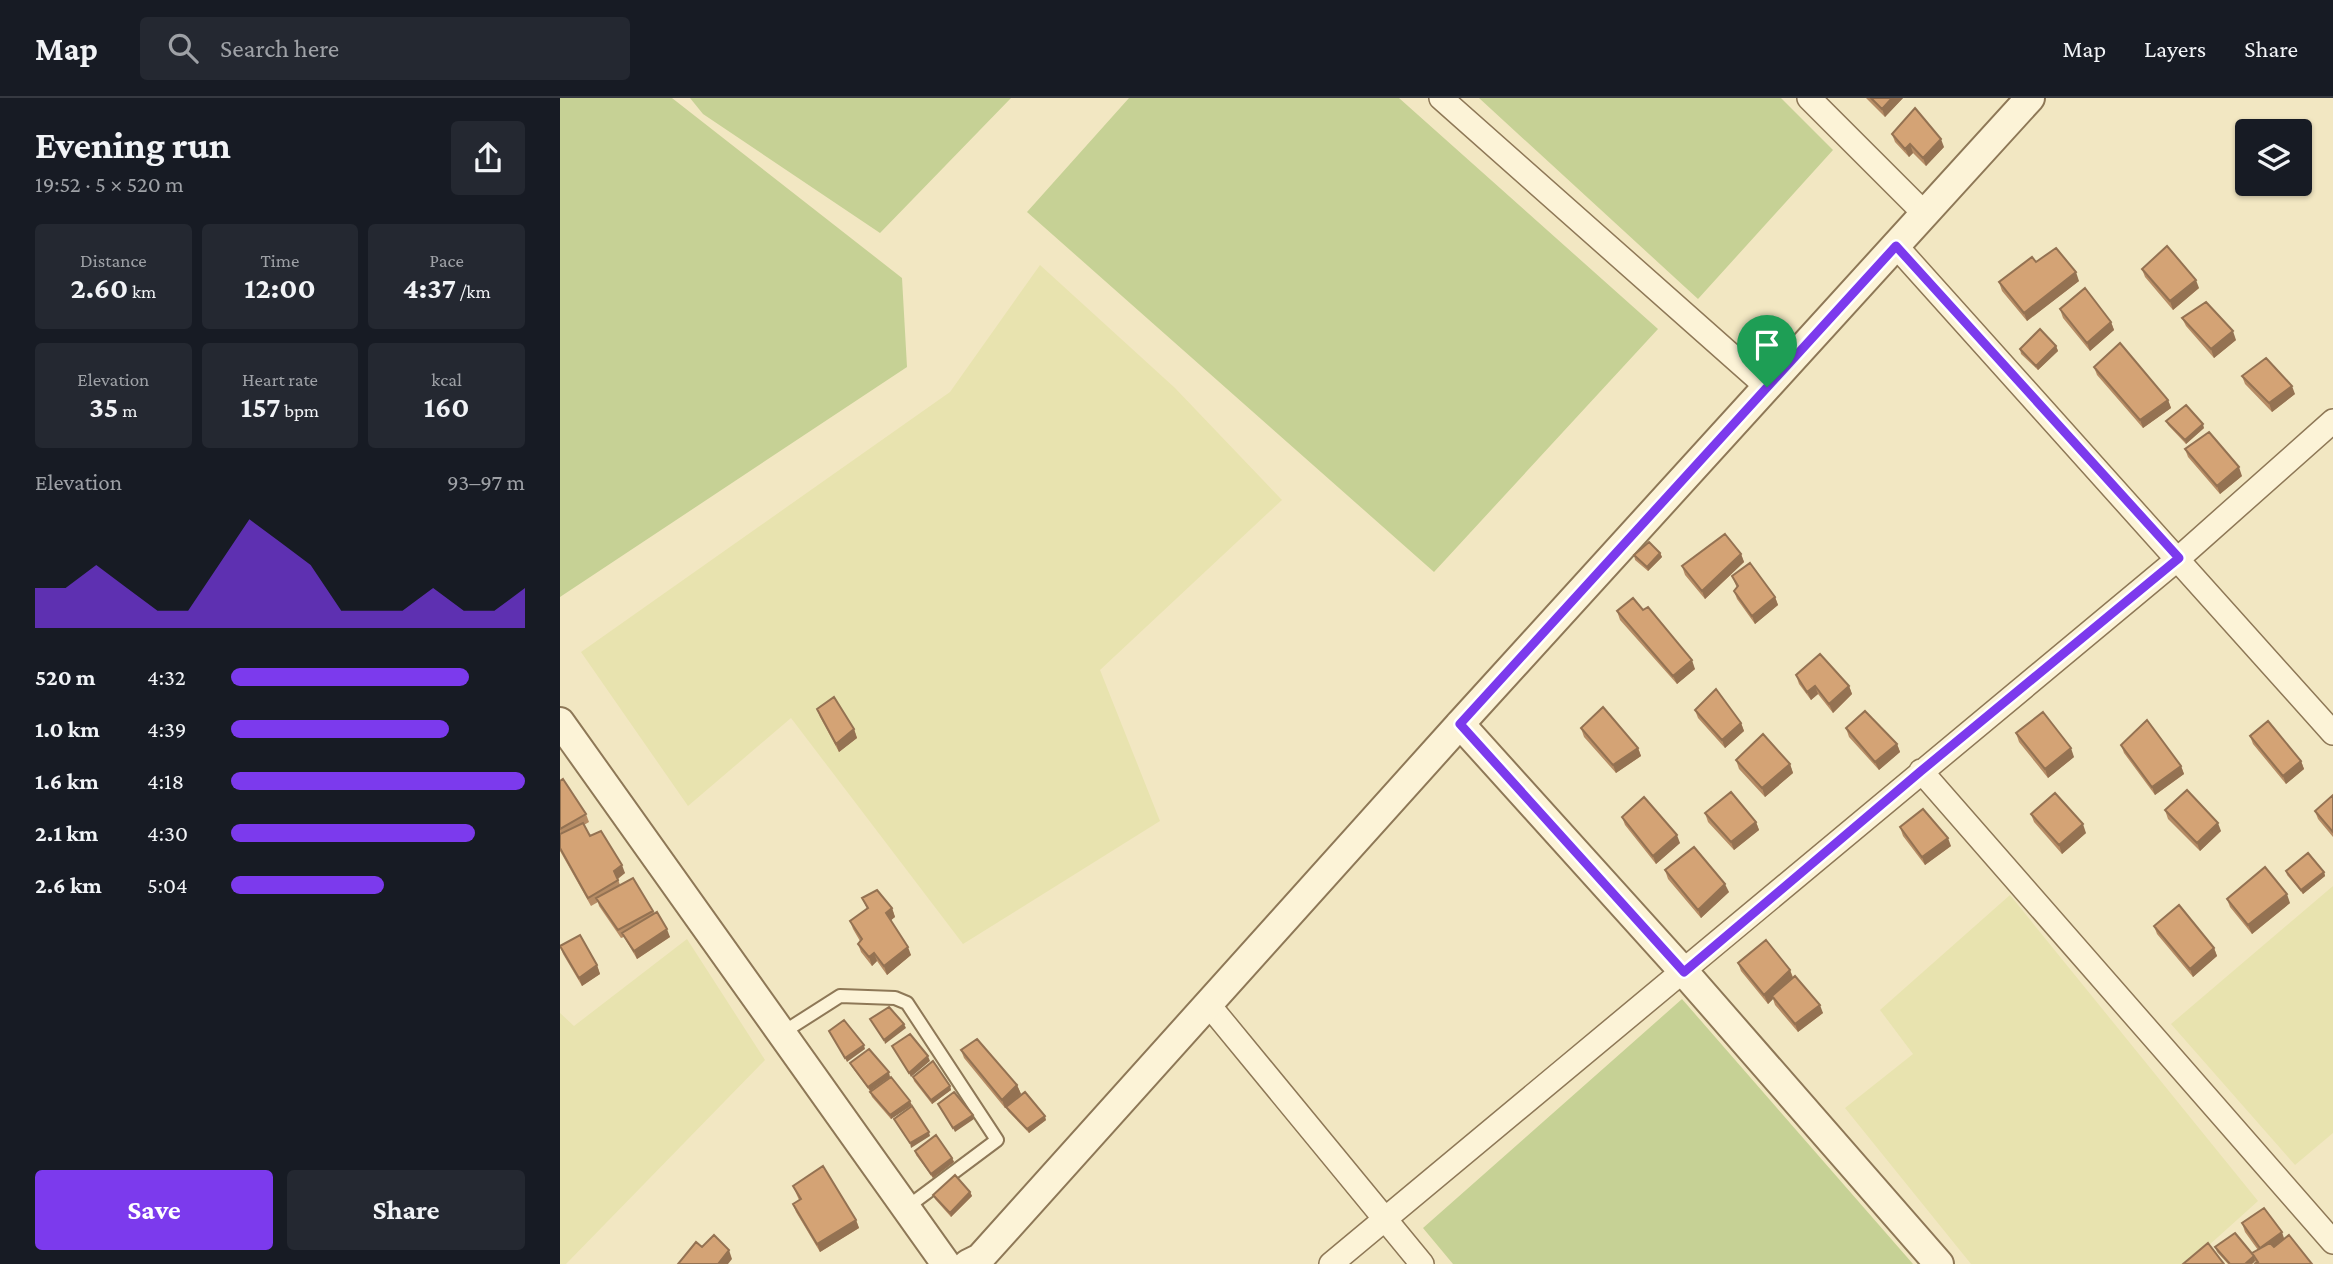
<!DOCTYPE html>
<meta charset="utf-8">
<style>
:root{--surface:#171b24;--page:#242831;--text:#f1f3f6;--muted:#9ea1a6;--line:#363941;--accent:#7c3aed}
body{margin:0;font-family:"Crimson Pro",serif;background:var(--page);color:var(--text);height:100vh;display:flex;flex-direction:column;font-size:26px;white-space:nowrap}
*{box-sizing:border-box;margin:0}
p{font-size:23px;color:var(--muted)}
.icon{flex:none;width:38px;height:38px;fill:none;stroke:currentColor;stroke-width:2;stroke-linecap:round;stroke-linejoin:round}
.map{position:relative;flex:1;overflow:hidden}
.side{display:flex;flex-direction:column;background:var(--surface);width:560px}
.side>*{flex:none}
.buttons{position:absolute;left:1675px;top:21px;display:grid;gap:14px}
.buttons a{display:grid;place-items:center;width:77px;height:77px;border-radius:7px;background:var(--surface);box-shadow:0 2px 5px #0004;font-size:35px}
.pin{position:absolute;display:grid;place-items:center;width:60px;height:60px;color:#fff;margin:-72px -30px;border-radius:50% 50% 50% 0;rotate:-45deg;box-shadow:0 0 7px #0007}
.pin .icon{rotate:45deg}
.round{display:grid;place-items:center;flex:none;width:74px;height:74px;border-radius:7px;background:var(--page)}
.overview{display:flex;align-items:center;justify-content:space-between;height:119px;padding:0 35px}
h1{font-size:38px;font-weight:700;line-height:52px}
.figures{display:grid;grid-template-columns:repeat(3,1fr);gap:10px;height:119px;padding:7px 35px}
.figures div{display:grid;align-content:center;border-radius:7px;background:var(--page);text-align:center}
.figures b{font-size:30px;font-weight:700}
.figures small{font-size:19px;font-weight:400}
.figures p{font-size:19px}
.chart{height:196px;padding:14px 35px}
.chart p{display:flex;justify-content:space-between}
.chart svg{width:100%;height:126px;margin-top:7px;fill:var(--accent);opacity:.7}
.primary-button{display:flex;gap:14px;margin-top:auto;padding:14px 35px}
.primary-button a{flex:1;height:80px;border-radius:7px;background:var(--accent);color:#fff;font-size:28px;font-weight:700;line-height:80px;text-align:center}
.primary-button a+a{background:var(--page);color:var(--text)}
ul{padding:0 35px;list-style:none;font-size:23px}
li{display:grid;grid-template-columns:112px 84px 1fr;align-items:center;height:52px}
li i{height:18px;border-radius:9px;background:var(--accent)}
header{display:flex;align-items:center;gap:42px;box-sizing:border-box;height:98px;padding:0 35px;background:var(--surface);border-bottom:2px solid var(--line)}
header strong{font-size:33px}
nav{display:flex;gap:38px;margin-inline-start:auto;font-size:24px}
.search{width:490px;height:63px;background:var(--page);display:flex;align-items:center;gap:18px;box-sizing:border-box;padding:0 24px;border-radius:7px;color:var(--muted);font-size:26px}
main{display:flex;flex:1;min-height:0}
.map>svg:first-child{display:block}
.farmland{fill:#e8e3af}
.green{fill:#c6d195}
.lines{fill:none;stroke-linecap:round;stroke-linejoin:round}
.service-casing{stroke:#8e7857;stroke-width:16}
.minor-casing{stroke:#8e7857;stroke-width:26}
.tertiary-casing{stroke:#8e7857;stroke-width:32}
.service{stroke:#fcf3d7;stroke-width:12}
.minor{stroke:#fcf3d7;stroke-width:23}
.tertiary{stroke:#fcf3d7;stroke-width:28}
.wall{fill:#b68c65}
.shaded-wall{fill:#947252}
.building{fill:#d4a375;stroke:#947252;stroke-width:2}
.route-casing{stroke:#fff;stroke-width:14}
.route{stroke:#7c3aed;stroke-width:9}
</style>
<header>
<strong>Map</strong>
<div class="search"><svg class="icon" aria-label="search" viewBox="0 0 24 24"><circle cx="10" cy="10" r="6"/><path d="M15 15l6 6"/></svg>Search here</div>
<nav><a>Map</a><a>Layers</a><a>Share</a></nav>
</header>
<main>
<section class="side">
<div class="overview"><div><h1>Evening run</h1><p>19:52 · 5 × 520 m</p></div><a class="round"><svg class="icon" aria-label="share" viewBox="0 0 24 24"><path d="M12 15V3M7 8l5-5 5 5M5 13v7h14v-7"/></svg></a></div>
<div class="figures">
<div><p>Distance</p><b>2.60<small> km</small></b></div>
<div><p>Time</p><b>12:00</b></div>
<div><p>Pace</p><b>4:37<small> /km</small></b></div>
</div>
<div class="figures">
<div><p>Elevation</p><b>35<small> m</small></b></div>
<div><p>Heart rate</p><b>157<small> bpm</small></b></div>
<div><p>kcal</p><b>160</b></div>
</div>
<div class="chart"><p><span>Elevation</span>93–97 m</p>
<svg viewBox="0 0 160 44" preserveAspectRatio="none"><path d="M0 44V30L10 30L20 22L30 30L40 38L50 38L60 22L70 6L80 14L90 22L100 38L110 38L120 38L130 30L140 38L150 38L160 30V44z"/></svg>
</div>
<ul>
<li><b>520 m</b>4:32<i style="width:81%"></i></li>
<li><b>1.0 km</b>4:39<i style="width:74%"></i></li>
<li><b>1.6 km</b>4:18<i style="width:100%"></i></li>
<li><b>2.1 km</b>4:30<i style="width:83%"></i></li>
<li><b>2.6 km</b>5:04<i style="width:52%"></i></li>
</ul>
<div class="primary-button"><a>Save</a><a>Share</a></div>
</section>
<div class="map">
<svg width="1773" height="1166" viewBox="0 0 1773 1166">
<rect width="100%" height="100%" fill="#f2e7c2"/>
<path class="farmland" d="M 480,167 L 615,290 L 722,402 L 540,572 L 600,723 L 403,846 L 231,620 L 128,708 L 21,554 L 390,294 Z
M 1773,788 L 1773,1035 L 1735,1067 L 1611,926 Z
M 1450,797 L 1698,1103 L 1628,1166 L 1411,1166 L 1285,1010 L 1353,956 L 1320,912 Z
M 127,841 L 205,962 L 6,1166 L 0,1166 L 0,915 L 14,928 Z"/>
<path class="green" d="M 0,0 L 112,0 L 342,180 L 347,269 L 0,499 Z
M 130,0 L 451,0 L 320,135 L 143,16 Z
M 569,0 L 839,0 L 1098,231 L 874,474 L 467,114 Z
M 919,0 L 1221,0 L 1273,52 L 1138,201 Z
M 1122,901 L 1353,1166 L 893,1166 L 863,1130 Z"/>
<g class="lines">
<g class="service-casing">
<path id="service" d="M 222,935 L 280,898 L 335,900 L 347,905 L 437,1042 L 346,1110"/>
</g>
<g class="minor-casing">
<path id="minor" d="M 881,0 L 1207,289
M 1249,0 L 1365,116
M 1336,148 L 1773,635
M 1361,673 L 1773,1144
M 648,906 L 862,1166
M 771,1166 L 1619,460 L 1773,323"/>
</g>
<g class="tertiary-casing">
<path id="tertiary" d="M 0,624 L 386,1166
M 900,626 L 1124,874 L 1379,1166
M 408,1166 L 420,1160 L 900,626 L 1470,0"/>
</g>
<use href="#service" class="service"/>
<use href="#minor" class="minor"/>
<use href="#tertiary" class="tertiary"/>
</g>
<path class="wall" d="M 1306,0 L 1343,0 L 1325,19 Z
M 1332,36 L 1384,49 L 1366,68 L 1353,55 L 1349,59 L 1335,44 Z
M 1476,164 L 1519,183 L 1467,223 L 1442,193 L 1439,184 Z
M 1582,171 L 1639,190 L 1613,212 L 1585,179 Z
M 1500,211 L 1551,224 L 1554,232 L 1530,253 L 1503,220 Z
M 1622,220 L 1676,242 L 1654,260 L 1626,228 Z
M 1496,248 L 1498,253 L 1478,272 L 1461,256 L 1460,251 Z
M 1534,269 L 1608,302 L 1611,310 L 1583,330 L 1537,277 Z
M 1682,278 L 1735,296 L 1712,314 L 1685,286 Z
M 1606,323 L 1644,330 L 1626,346 L 1608,327 Z
M 1625,351 L 1682,378 L 1660,396 L 1628,359 Z
M 1100,455 L 1102,459 L 1088,473 L 1075,462 L 1074,457 Z
M 1181,456 L 1184,464 L 1145,501 L 1125,477 L 1122,468 Z
M 1172,478 L 1215,499 L 1218,507 L 1195,526 L 1177,501 L 1174,493 L 1177,490 Z
M 1057,513 L 1135,571 L 1117,586 L 1060,522 Z
M 1236,577 L 1289,588 L 1292,596 L 1273,615 L 1258,596 L 1251,602 L 1239,586 Z
M 257,611 L 294,631 L 297,640 L 279,654 L 260,619 Z
M 1135,612 L 1181,625 L 1184,633 L 1165,650 L 1138,620 Z
M 1021,630 L 1078,650 L 1081,658 L 1056,675 L 1024,639 Z
M 1286,630 L 1337,646 L 1340,654 L 1319,672 L 1289,639 Z
M 1456,635 L 1514,659 L 1488,680 L 1459,644 Z
M 1690,638 L 1741,663 L 1744,671 L 1726,686 L 1693,646 Z
M 1561,647 L 1621,668 L 1624,676 L 1595,697 L 1564,655 Z
M 1176,662 L 1230,666 L 1233,675 L 1205,699 L 1179,671 Z
M 0,683 L 26,716 L 29,724 L 24,727 L 30,738 L 65,775 L 58,781 L 60,787 L 93,813 L 110,839 L 77,861 L 64,839 L 61,840 L 39,808 L 38,804 L 31,808 L 0,753 Z
M 1773,697 L 1773,739 L 1758,721 L 1755,713 Z
M 1605,712 L 1661,733 L 1640,753 L 1608,721 Z
M 1145,715 L 1196,724 L 1199,732 L 1174,752 L 1148,724 Z
M 1471,716 L 1526,735 L 1502,756 L 1474,724 Z
M 1062,719 L 1120,745 L 1096,766 L 1065,727 Z
M 1340,729 L 1391,748 L 1365,767 L 1343,738 Z
M 1105,772 L 1169,794 L 1141,820 L 1108,781 Z
M 1726,773 L 1764,774 L 1765,778 L 1743,796 L 1727,777 Z
M 302,800 L 332,810 L 335,819 L 330,822 L 351,857 L 327,877 L 317,863 L 312,868 L 301,854 L 298,846 L 300,843 L 293,831 L 290,823 L 307,811 Z
M 1667,801 L 1730,805 L 1692,836 L 1670,809 Z
M 1594,828 L 1654,850 L 1657,858 L 1633,879 L 1597,836 Z
M 0,848 L 37,867 L 40,876 L 22,888 L 3,856 Z
M 1178,865 L 1230,872 L 1233,879 L 1263,915 L 1238,934 L 1215,907 L 1213,901 L 1208,906 L 1181,873 Z
M 401,952 L 457,987 L 461,996 L 445,1010 L 404,960 Z
M 290,965 L 330,979 L 310,993 L 292,969 Z
M 353,979 L 390,988 L 391,992 L 372,1006 L 354,983 Z
M 310,994 L 352,1007 L 331,1021 L 312,999 Z
M 446,1009 L 486,1022 L 469,1035 L 448,1013 Z
M 355,1053 L 392,1060 L 394,1064 L 373,1080 L 356,1057 Z
M 233,1088 L 296,1122 L 299,1130 L 260,1154 L 236,1114 L 233,1106 L 239,1102 Z
M 410,1094 L 412,1098 L 391,1119 L 375,1101 L 373,1097 Z
M 1682,1125 L 1722,1134 L 1696,1165 L 1695,1163 L 1692,1166 L 1668,1166 L 1657,1154 L 1655,1149 L 1693,1157 L 1698,1152 L 1685,1134 Z"/>
<path class="shaded-wall" d="M 1332,0 L 1343,0 L 1325,19 L 1322,11 Z
M 1381,41 L 1384,49 L 1366,68 L 1363,60 Z
M 1350,46 L 1353,55 L 1349,59 L 1345,51 Z
M 1516,174 L 1519,183 L 1467,223 L 1464,215 Z
M 1636,182 L 1639,190 L 1613,212 L 1610,203 Z
M 1551,224 L 1554,232 L 1530,253 L 1527,245 Z
M 1673,233 L 1676,242 L 1654,260 L 1651,251 Z
M 1496,248 L 1498,253 L 1478,272 L 1476,268 Z
M 1732,288 L 1735,296 L 1712,314 L 1709,305 Z
M 1608,302 L 1611,310 L 1583,330 L 1580,322 Z
M 1643,326 L 1644,330 L 1626,346 L 1625,342 Z
M 1679,369 L 1682,378 L 1660,396 L 1657,388 Z
M 1100,455 L 1102,459 L 1088,473 L 1087,469 Z
M 1181,456 L 1184,464 L 1145,501 L 1142,493 Z
M 1215,499 L 1218,507 L 1195,526 L 1192,518 Z
M 1132,562 L 1135,571 L 1117,586 L 1113,578 Z
M 1255,588 L 1258,596 L 1251,602 L 1247,594 Z
M 1289,588 L 1292,596 L 1273,615 L 1269,606 Z
M 1181,625 L 1184,633 L 1165,650 L 1162,642 Z
M 294,631 L 297,640 L 279,654 L 276,646 Z
M 1337,646 L 1340,654 L 1319,672 L 1315,664 Z
M 1078,650 L 1081,658 L 1056,675 L 1053,667 Z
M 1511,650 L 1514,659 L 1488,680 L 1485,671 Z
M 1741,663 L 1744,671 L 1726,686 L 1723,678 Z
M 1230,666 L 1233,675 L 1205,699 L 1202,690 Z
M 1621,668 L 1624,676 L 1595,697 L 1592,689 Z
M 1196,724 L 1199,732 L 1174,752 L 1171,744 Z
M 1658,725 L 1661,733 L 1640,753 L 1637,745 Z
M 1523,726 L 1526,735 L 1502,756 L 1499,747 Z
M 1117,737 L 1120,745 L 1096,766 L 1093,758 Z
M 1388,740 L 1391,748 L 1365,767 L 1362,759 Z
M 62,767 L 65,775 L 57,781 L 54,773 Z
M 1764,774 L 1765,778 L 1743,796 L 1741,792 Z
M 1165,786 L 1169,794 L 1141,820 L 1138,812 Z
M 1727,796 L 1730,805 L 1692,836 L 1688,827 Z
M 332,810 L 335,819 L 329,824 L 326,815 Z
M 107,831 L 110,839 L 77,861 L 74,853 Z
M 348,849 L 351,857 L 327,877 L 324,868 Z
M 1654,850 L 1657,858 L 1633,879 L 1630,871 Z
M 314,855 L 317,863 L 312,868 L 309,859 Z
M 37,867 L 40,876 L 22,888 L 19,880 Z
M 1230,872 L 1233,881 L 1212,898 L 1213,901 L 1208,906 L 1204,897 Z
M 1260,907 L 1263,915 L 1238,934 L 1235,926 Z
M 344,926 L 346,930 L 325,946 L 324,942 Z
M 304,947 L 305,951 L 287,964 L 285,960 Z
M 368,958 L 370,963 L 351,979 L 349,975 Z
M 329,974 L 330,979 L 310,993 L 308,989 Z
M 457,987 L 461,996 L 445,1010 L 442,1002 Z
M 390,988 L 391,992 L 372,1006 L 371,1002 Z
M 350,1003 L 352,1007 L 331,1021 L 330,1017 Z
M 413,1017 L 414,1021 L 395,1034 L 393,1030 Z
M 485,1018 L 486,1022 L 469,1035 L 467,1031 Z
M 369,1034 L 370,1038 L 351,1050 L 350,1045 Z
M 392,1060 L 394,1064 L 373,1080 L 371,1076 Z
M 410,1094 L 412,1098 L 391,1119 L 390,1115 Z
M 296,1122 L 299,1130 L 260,1154 L 257,1146 Z
M 1722,1134 L 1725,1143 L 1703,1158 L 1700,1150 Z
M 169,1152 L 172,1161 L 168,1166 L 158,1166 Z
M 1694,1159 L 1695,1163 L 1692,1166 L 1685,1166 Z"/>
<path class="building" d="M 1311,0 L 1332,0 L 1322,11 Z
M 1355,10 L 1381,41 L 1363,60 L 1350,46 L 1345,51 L 1332,36 Z
M 1607,148 L 1636,182 L 1610,203 L 1582,171 Z
M 1496,150 L 1516,174 L 1464,215 L 1439,184 L 1472,159 L 1476,164 Z
M 1525,190 L 1551,224 L 1527,245 L 1500,211 Z
M 1646,204 L 1673,233 L 1651,251 L 1622,220 Z
M 1480,231 L 1496,248 L 1476,268 L 1460,251 Z
M 1560,245 L 1608,302 L 1580,322 L 1534,269 Z
M 1706,260 L 1732,288 L 1709,305 L 1682,278 Z
M 1626,307 L 1643,326 L 1625,342 L 1606,323 Z
M 1649,334 L 1679,369 L 1657,388 L 1625,351 Z
M 1165,436 L 1181,456 L 1142,493 L 1122,468 Z
M 1089,444 L 1100,455 L 1087,469 L 1074,457 Z
M 1190,465 L 1215,499 L 1192,518 L 1174,493 L 1178,488 L 1172,478 Z
M 1073,500 L 1083,512 L 1088,509 L 1132,562 L 1113,578 L 1057,513 Z
M 1260,556 L 1289,588 L 1269,606 L 1255,588 L 1247,594 L 1236,577 Z
M 1156,591 L 1181,625 L 1162,642 L 1135,612 Z
M 274,599 L 294,631 L 276,646 L 257,611 Z
M 1043,609 L 1078,650 L 1053,667 L 1021,630 Z
M 1305,613 L 1337,646 L 1315,664 L 1286,630 Z
M 1483,614 L 1511,650 L 1485,671 L 1456,635 Z
M 1587,622 L 1621,668 L 1592,689 L 1561,647 Z
M 1708,623 L 1741,663 L 1723,678 L 1690,638 Z
M 1203,636 L 1230,666 L 1202,690 L 1176,662 Z
M 3,681 L 26,716 L 0,731 L 0,683 Z
M 1627,692 L 1658,725 L 1637,745 L 1605,712 Z
M 1171,694 L 1196,724 L 1171,744 L 1145,715 Z
M 1495,695 L 1523,726 L 1499,747 L 1471,716 Z
M 1773,697 L 1773,734 L 1755,713 Z
M 1084,699 L 1117,737 L 1093,758 L 1062,719 Z
M 1363,711 L 1388,740 L 1362,759 L 1340,729 Z
M 23,725 L 30,738 L 41,733 L 62,767 L 54,773 L 58,782 L 28,800 L 0,750 L 0,736 Z
M 1134,749 L 1165,786 L 1138,812 L 1105,772 Z
M 1748,755 L 1764,774 L 1741,792 L 1726,773 Z
M 1705,769 L 1727,796 L 1688,827 L 1667,801 Z
M 73,780 L 93,813 L 58,832 L 36,800 Z
M 317,792 L 332,810 L 326,815 L 348,849 L 324,868 L 314,855 L 309,859 L 298,846 L 302,841 L 290,823 L 308,810 L 302,800 Z
M 1619,807 L 1654,850 L 1630,871 L 1594,828 Z
M 97,814 L 107,831 L 74,853 L 62,835 Z
M 20,837 L 37,867 L 19,880 L 0,848 Z
M 1206,842 L 1230,872 L 1204,897 L 1178,865 Z
M 1235,878 L 1260,907 L 1235,926 L 1212,898 Z
M 329,909 L 344,926 L 324,942 L 310,921 Z
M 284,922 L 304,947 L 285,960 L 269,933 Z
M 350,936 L 368,958 L 349,975 L 332,948 Z
M 417,941 L 457,987 L 442,1002 L 401,952 Z
M 309,951 L 329,974 L 308,989 L 290,965 Z
M 373,963 L 390,988 L 371,1002 L 353,979 Z
M 331,979 L 350,1003 L 330,1017 L 310,994 Z
M 394,994 L 413,1017 L 393,1030 L 378,1006 Z
M 465,994 L 485,1018 L 467,1031 L 446,1009 Z
M 352,1008 L 369,1034 L 350,1045 L 334,1021 Z
M 376,1037 L 392,1060 L 371,1076 L 355,1053 Z
M 263,1068 L 296,1122 L 257,1146 L 233,1106 L 241,1101 L 233,1088 Z
M 395,1077 L 410,1094 L 390,1115 L 373,1097 Z
M 1704,1110 L 1722,1134 L 1700,1150 L 1682,1125 Z
M 1675,1135 L 1694,1158 L 1685,1166 L 1670,1166 L 1655,1149 Z
M 154,1137 L 169,1152 L 158,1166 L 118,1166 L 136,1144 L 142,1149 Z
M 1729,1137 L 1752,1166 L 1694,1166 L 1698,1164 L 1692,1155 L 1710,1145 L 1714,1149 Z
M 1648,1145 L 1664,1166 L 1623,1166 Z"/>
<g class="lines">
<g class="route-casing">
<path id="route" d="M 1336,148 L 1619,460 L 1361,673 L 1124,874 L 900,626 Z"/>
</g>
<use href="#route" class="route"/>
</g>
</svg>
<div class="buttons">
<a><svg class="icon" aria-label="layers" viewBox="0 0 24 24"><path d="M12 4l9 5-9 5-9-5zM3 14l9 5 9-5"/></svg></a>
</div>
<div class="pin" style="left:1207px;top:289px;background:#1e9e55"><svg class="icon" aria-label="arrive" viewBox="0 0 24 24"><path d="M6 21V4h12l-3 4 3 4H6"/></svg></div>
</div>
</main>
